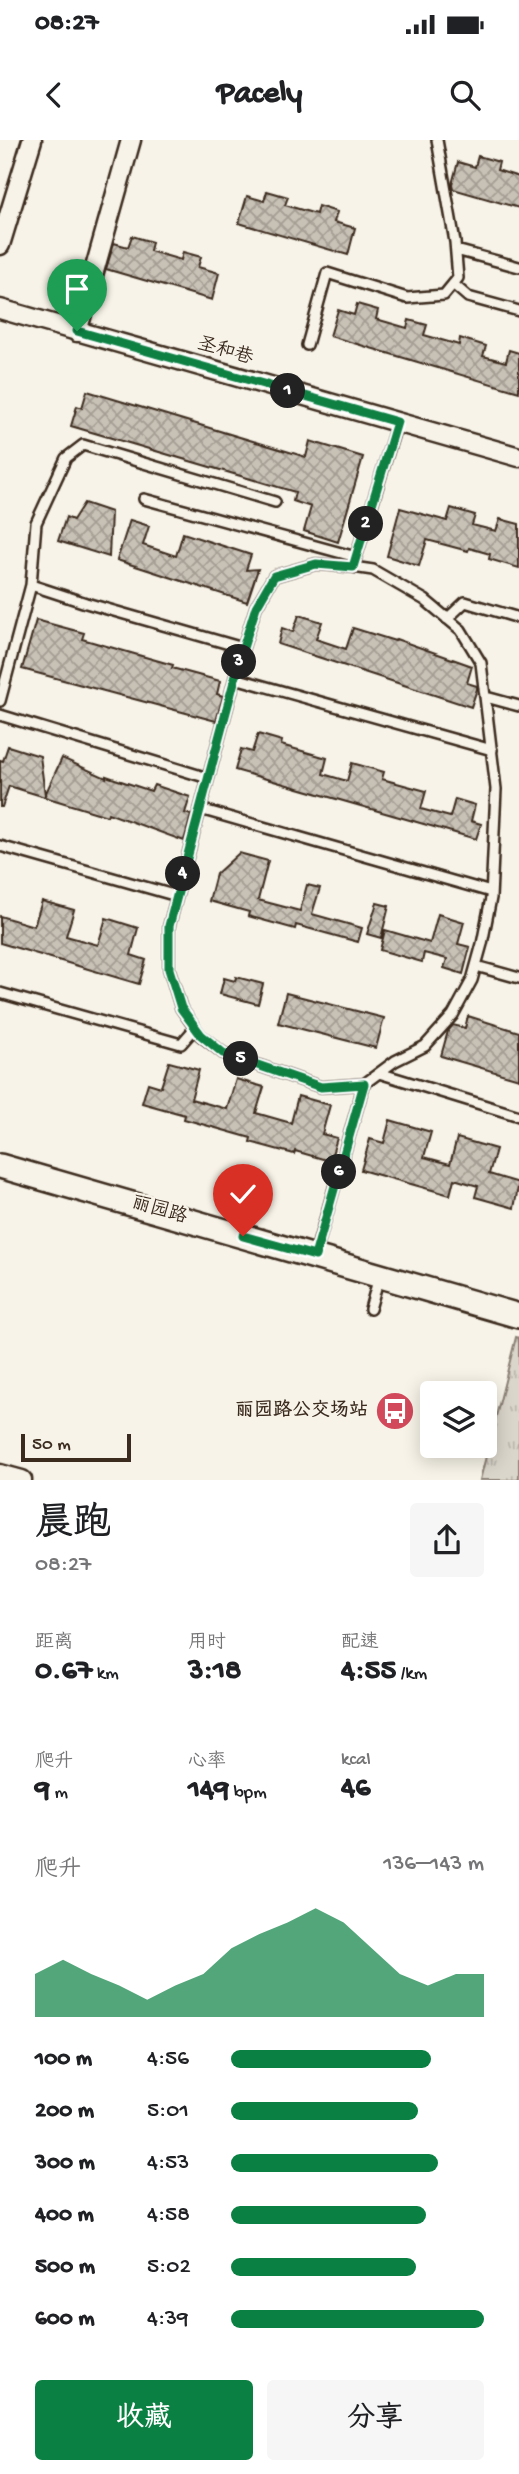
<!DOCTYPE html>
<html lang="zh">
<meta charset="utf-8">
<style>
:root{--surface:#fff;--page:#f6f6f6;--text:#202124;--muted:#757577;--accent:#0b8043}
body{margin:0;font-family:"Gochi Hand","LXGW WenKai TC",sans-serif;background:var(--page);color:var(--text);height:100vh;display:flex;flex-direction:column;font-size:26px;white-space:nowrap}
*{box-sizing:border-box;margin:0}
p{font-size:23px;color:var(--muted)}
.icon{flex:none;width:38px;height:38px;fill:none;stroke:currentColor;stroke-width:2;stroke-linecap:round;stroke-linejoin:round}
.map{position:relative;height:1340px;overflow:hidden}
.drawer{display:flex;flex-direction:column;background:var(--surface);flex:1}
.drawer>*{flex:none}
.controls{position:absolute;left:420px;top:1241px;display:grid;gap:14px}
.controls a{display:grid;place-items:center;width:77px;height:77px;border-radius:7px;background:var(--surface);box-shadow:0 4px 18px #0003;font-size:35px}
.scale{position:absolute;left:21px;bottom:18px;width:110px;box-sizing:border-box;padding-left:7px;border:4px solid #3b2a1e;border-top:0;font-size:19px;line-height:24px;white-space:nowrap;color:#3b2a1e;-webkit-text-stroke:5px #f7f3e8;paint-order:stroke}
.pin{position:absolute;display:grid;place-items:center;width:60px;height:60px;color:#fff;margin:-72px -30px;border-radius:50% 50% 50% 0;rotate:-45deg;box-shadow:0 0 7px #0007}
.pin .icon{rotate:45deg}
.km{position:absolute;width:35px;height:35px;margin:-18px;border-radius:50%;background:#222;color:#fff;font-size:19px;line-height:35px;text-align:center}
.round{display:grid;place-items:center;flex:none;width:74px;height:74px;border-radius:7px;background:var(--page)}
.summary{display:flex;align-items:center;justify-content:space-between;height:119px;padding:0 35px}
h1{font-size:38px;font-weight:700;line-height:52px}
.figures{display:grid;grid-template-columns:repeat(3,1fr);gap:10px;height:119px;padding:7px 35px}
.figures div{display:grid;align-content:center}
.figures b{font-size:30px;font-weight:700}
.figures small{font-size:19px;font-weight:400}
.figures p{font-size:19px}
.chart{height:196px;padding:14px 35px}
.chart p{display:flex;justify-content:space-between}
.chart svg{width:100%;height:126px;margin-top:7px;fill:var(--accent);opacity:.7}
.action{display:flex;gap:14px;margin-top:auto;padding:14px 35px}
.action a{flex:1;height:80px;border-radius:7px;background:var(--accent);color:#fff;font-size:28px;font-weight:700;line-height:80px;text-align:center}
.action a+a{background:var(--page);color:var(--text)}
ul{padding:0 35px;list-style:none;font-size:23px}
li{display:grid;grid-template-columns:112px 84px 1fr;align-items:center;height:52px}
li i{height:18px;border-radius:9px;background:var(--accent)}
.status{display:flex;justify-content:space-between;align-items:center;height:49px;padding:0 35px;background:var(--surface);direction:ltr}
.status svg{height:19px;fill:currentColor}
header{display:flex;justify-content:space-between;align-items:center;height:91px;padding:0 35px;background:var(--surface);font-size:32px;font-weight:700}
.map>svg:first-child{display:block}
.park{fill:url(#park-tufts);stroke:#8b8074;stroke-width:2}
.building{fill:url(#building-cross-hatch);stroke:#3b2a1e;stroke-width:2}
.lines{fill:none;stroke-linecap:round;stroke-linejoin:round}
.service-casing{stroke:#3b2a1e;stroke-width:14}
.minor-casing{stroke:#3b2a1e;stroke-width:23}
.tertiary-casing{stroke:#3b2a1e;stroke-width:28}
.service{stroke:#f7f3e8;stroke-width:9}
.minor{stroke:#f7f3e8;stroke-width:18}
.tertiary{stroke:#f7f3e8;stroke-width:23}
.route-casing{stroke:#fff;stroke-width:14}
.route{stroke:#0b8043;stroke-width:9}
.labels{text-anchor:middle;dominant-baseline:central;stroke-width:5;stroke-linejoin:round;paint-order:stroke}
.street-label{font-size:19px;fill:#3b2a1e;stroke:#f7f3e8}
.poi-label{font-size:19px;font-weight:bold;fill:#3b2a1e;stroke:#f7f3e8;text-anchor:end}
</style>
<div class="status"><b>08:27</b><svg viewBox="0 0 49 12"><path d="M0 12V9h3v3zM5 12V6h3v6zM10 12V3h3v9zM15 12V0h3v12zM26 1h20v11H26zM47 4h2v5h-2z"/></svg></div>
<header><svg class="icon" aria-label="back" viewBox="0 0 24 24"><path d="M15 5l-7 7 7 7"/></svg>Pacely<svg class="icon" aria-label="search" viewBox="0 0 24 24"><circle cx="10" cy="10" r="6"/><path d="M15 15l6 6"/></svg></header>
<div class="map">
<svg width="519" height="1340" viewBox="0 0 519 1340">
<defs>
<pattern id="park-tufts" width="24" height="20" patternUnits="userSpaceOnUse" patternTransform="scale(1.75)"><rect width="24" height="20" fill="#dbd6cb"/><path d="M3 7l-1-3M5 7V3M7 7l1-3M15 17l-1-3M17 17v-4M19 17l1-3" fill="none" stroke="#bdb8ae"/></pattern>
<pattern id="building-cross-hatch" width="8" height="8" patternUnits="userSpaceOnUse" patternTransform="scale(1.75)"><rect width="8" height="8" fill="#c8c1b6"/><path d="M0 0l8 8M0 8l8-8" fill="none" stroke="#a49d93"/></pattern>
</defs>
<rect width="100%" height="100%" fill="#f7f3e8"/>
<filter id="ink" filterUnits="userSpaceOnUse"><feTurbulence type="fractalNoise" baseFrequency=".0143" numOctaves="2"/><feDisplacementMap in="SourceGraphic" scale="14" xChannelSelector="R" yChannelSelector="G"/><feConvolveMatrix kernelMatrix="1 2 1 2 8 2 1 2 1" color-interpolation-filters="sRGB"/></filter>
<g filter="url(#ink)">
<path class="park" d="M 516,1197 L 519,1198 L 519,1340 L 480,1340 Z"/>
<path class="building" d="M 478,16 L 499,22 L 497,30 L 519,37 L 519,68 L 453,49 L 452,44 L 458,22 L 475,27 Z
M 267,51 L 288,57 L 285,65 L 316,74 L 318,66 L 337,72 L 334,82 L 355,88 L 348,115 L 239,83 L 247,56 L 264,61 Z
M 132,96 L 152,102 L 150,111 L 181,120 L 183,112 L 201,117 L 198,127 L 219,133 L 212,160 L 106,129 L 114,103 L 128,107 Z
M 357,164 L 378,170 L 376,179 L 407,188 L 409,180 L 427,185 L 424,195 L 459,205 L 460,198 L 486,206 L 483,216 L 506,222 L 509,210 L 519,213 L 519,252 L 330,196 L 338,170 L 354,175 Z
M 87,251 L 306,317 L 310,301 L 363,317 L 338,402 L 304,391 L 311,367 L 293,361 L 295,352 L 71,286 L 77,266 L 82,268 Z
M 84,363 L 111,372 L 109,417 L 58,401 L 66,377 L 73,380 Z
M 400,368 L 447,381 L 451,368 L 475,375 L 472,385 L 496,391 L 500,379 L 519,384 L 519,428 L 489,419 L 490,414 L 469,408 L 468,411 L 427,400 L 419,426 L 387,416 Z
M 130,380 L 149,386 L 143,405 L 176,416 L 183,393 L 251,415 L 246,430 L 258,429 L 247,462 L 117,420 Z
M 299,475 L 322,482 L 316,499 L 346,509 L 353,488 L 395,501 L 396,499 L 472,526 L 467,543 L 477,546 L 477,549 L 471,567 L 278,504 L 282,488 L 293,492 Z
M 36,480 L 84,493 L 82,499 L 173,525 L 172,528 L 220,541 L 217,554 L 223,556 L 216,581 L 22,529 Z
M 258,594 L 282,601 L 281,605 L 327,618 L 323,634 L 347,641 L 352,623 L 384,632 L 382,639 L 426,651 L 421,669 L 450,677 L 455,659 L 475,665 L 471,681 L 481,684 L 476,699 L 235,630 L 241,609 L 252,612 Z
M 8,606 L 40,616 L 45,655 L 62,618 L 106,638 L 106,636 L 151,651 L 154,645 L 190,657 L 185,673 L 191,675 L 184,701 L 108,673 L 107,676 L 9,646 L 2,667 L 0,667 L 0,620 L 3,621 Z
M 239,713 L 268,721 L 258,760 L 300,771 L 307,745 L 320,748 L 312,774 L 362,788 L 358,802 L 296,785 L 295,789 L 248,776 L 249,772 L 209,761 L 216,734 Z
M 42,761 L 74,770 L 66,796 L 98,805 L 106,778 L 138,788 L 131,815 L 146,820 L 139,844 L 0,803 L 0,776 L 34,786 Z
M 377,763 L 389,766 L 381,798 L 367,794 Z
M 438,774 L 464,782 L 458,804 L 470,807 L 463,834 L 444,828 L 447,819 L 424,813 L 422,822 L 380,810 L 385,790 L 430,803 Z
M 236,837 L 263,844 L 258,864 L 220,854 L 224,838 L 235,841 Z
M 286,853 L 384,878 L 376,908 L 278,883 Z
M 468,876 L 519,892 L 519,939 L 441,916 L 448,891 L 453,885 L 465,888 Z
M 169,922 L 199,930 L 191,959 L 227,969 L 236,939 L 264,947 L 256,973 L 291,983 L 298,956 L 330,965 L 322,994 L 337,998 L 330,1021 L 295,1011 L 294,1014 L 250,1002 L 251,998 L 184,979 L 185,975 L 142,963 L 148,943 L 161,947 Z
M 390,980 L 431,992 L 424,1017 L 450,1024 L 457,998 L 496,1009 L 489,1034 L 519,1043 L 514,1068 L 475,1057 L 478,1046 L 454,1039 L 450,1055 L 361,1030 L 370,999 L 384,1003 Z"/>
<g class="lines">
<g class="service-casing">
<path id="service" d="M 456,110 L 519,127
M 453,144 L 468,157 L 519,171
M 307,205 L 327,133 L 407,158 L 444,155 L 458,138 L 455,102 L 437,0
M 144,359 L 356,417
M 353,427 L 373,430 L 425,460 L 461,490 L 481,523 L 496,649 L 491,758 L 482,804 L 472,840 L 453,875 L 425,906 L 395,921 L 364,944 L 321,947 L 223,913 L 200,895 L 181,868 L 169,829 L 169,786 L 243,508 L 256,467 L 274,436 L 316,424 L 353,427 L 397,283
M 31,445 L 86,463 L 243,508
M 447,479 L 465,462 L 519,478
M 235,538 L 492,610
M 486,557 L 519,566
M 0,561 L 31,445 L 36,383 L 66,318 L 83,305 L 275,362
M 0,575 L 208,638
M 200,669 L 491,752
M 0,706 L 177,756
M 476,826 L 519,838
M 0,853 L 181,904 L 195,888
M 379,933 L 519,976
M 315,1115 L 364,944
M 370,1169 L 379,1137"/>
</g>
<g class="minor-casing">
<path id="minor" d="M 0,105 L 32,0
M 0,169 L 519,317
M 77,192 L 131,0
M 0,1334 L 22,1340"/>
</g>
<g class="tertiary-casing">
<path id="tertiary" d="M 0,1026 L 519,1176"/>
</g>
<use href="#service" class="service"/>
<use href="#minor" class="minor"/>
<use href="#tertiary" class="tertiary"/>
</g>
</g>
<g class="lines" filter="url(#ink)">
<g class="route-casing">
<path id="route" d="M 77,191 L 397,282 L 353,427 L 316,424 L 274,436 L 256,467 L 243,508 L 169,786 L 169,829 L 181,868 L 201,895 L 223,913 L 321,947 L 364,944 L 315,1116 L 243,1096"/>
</g>
<use href="#route" class="route"/>
</g>
<defs>
<g id="bus-disc" transform="scale(2.0125)"><circle r="9.5" fill="#d1495b" stroke="#f7f3e8"/><path d="M-5-6H5V4H4V6H2V4H-2V6H-4V4H-5ZM-3.5-4V0h7V-4ZM-3.5 1.2v1.5H-2V1.2ZM2 1.2v1.5H3.5V1.2Z" fill="#fff"/></g>
</defs>
<g fill-rule="evenodd">
<use href="#bus-disc" x="395" y="1271"/>
</g>
<g class="labels">
<g class="street-label">
<text transform="translate(225 212) rotate(16)">圣和巷</text>
<text transform="translate(159 1071) rotate(16)">丽园路</text>
</g>
<g class="poi-label">
<text x="368" y="1271">丽园路公交场站</text>
</g>
</g>
</svg>
<div class="controls">
<a><svg class="icon" aria-label="layers" viewBox="0 0 24 24"><path d="M12 4l9 5-9 5-9-5zM3 14l9 5 9-5"/></svg></a>
</div>
<div class="scale">50 m</div>
<div class="pin" style="left:77px;top:191px;background:#1e9e55"><svg class="icon" aria-label="arrive" viewBox="0 0 24 24"><path d="M6 21V4h12l-3 4 3 4H6"/></svg></div>
<div class="pin" style="left:243px;top:1096px;background:#d93025"><svg class="icon" aria-label="check" viewBox="0 0 24 24"><path d="M5 12l5 5 9-10"/></svg></div>
<b class="km" style="left:288px;top:251px">1</b>
<b class="km" style="left:366px;top:384px">2</b>
<b class="km" style="left:239px;top:522px">3</b>
<b class="km" style="left:183px;top:734px">4</b>
<b class="km" style="left:241px;top:919px">5</b>
<b class="km" style="left:339px;top:1032px">6</b>
</div>
<section class="drawer">
<div class="summary"><div><h1>晨跑</h1><p>08:27</p></div><a class="round"><svg class="icon" aria-label="share" viewBox="0 0 24 24"><path d="M12 15V3M7 8l5-5 5 5M5 13v7h14v-7"/></svg></a></div>
<div class="figures">
<div><p>距离</p><b>0.67<small> km</small></b></div>
<div><p>用时</p><b>3:18</b></div>
<div><p>配速</p><b>4:55<small> /km</small></b></div>
</div>
<div class="figures">
<div><p>爬升</p><b>9<small> m</small></b></div>
<div><p>心率</p><b>149<small> bpm</small></b></div>
<div><p>kcal</p><b>46</b></div>
</div>
<div class="chart"><p><span>爬升</span>136–143 m</p>
<svg viewBox="0 0 160 44" preserveAspectRatio="none"><path d="M0 44V29L10 24L20 29L30 33L40 38L50 33L60 29L70 20L80 15L90 11L100 6L110 11L120 20L130 29L140 33L150 29L160 29V44z"/></svg>
</div>
<ul>
<li><b>100 m</b>4:56<i style="width:79%"></i></li>
<li><b>200 m</b>5:01<i style="width:74%"></i></li>
<li><b>300 m</b>4:53<i style="width:82%"></i></li>
<li><b>400 m</b>4:58<i style="width:77%"></i></li>
<li><b>500 m</b>5:02<i style="width:73%"></i></li>
<li><b>600 m</b>4:39<i style="width:100%"></i></li>
</ul>
<div class="action"><a>收藏</a><a>分享</a></div>
</section>
